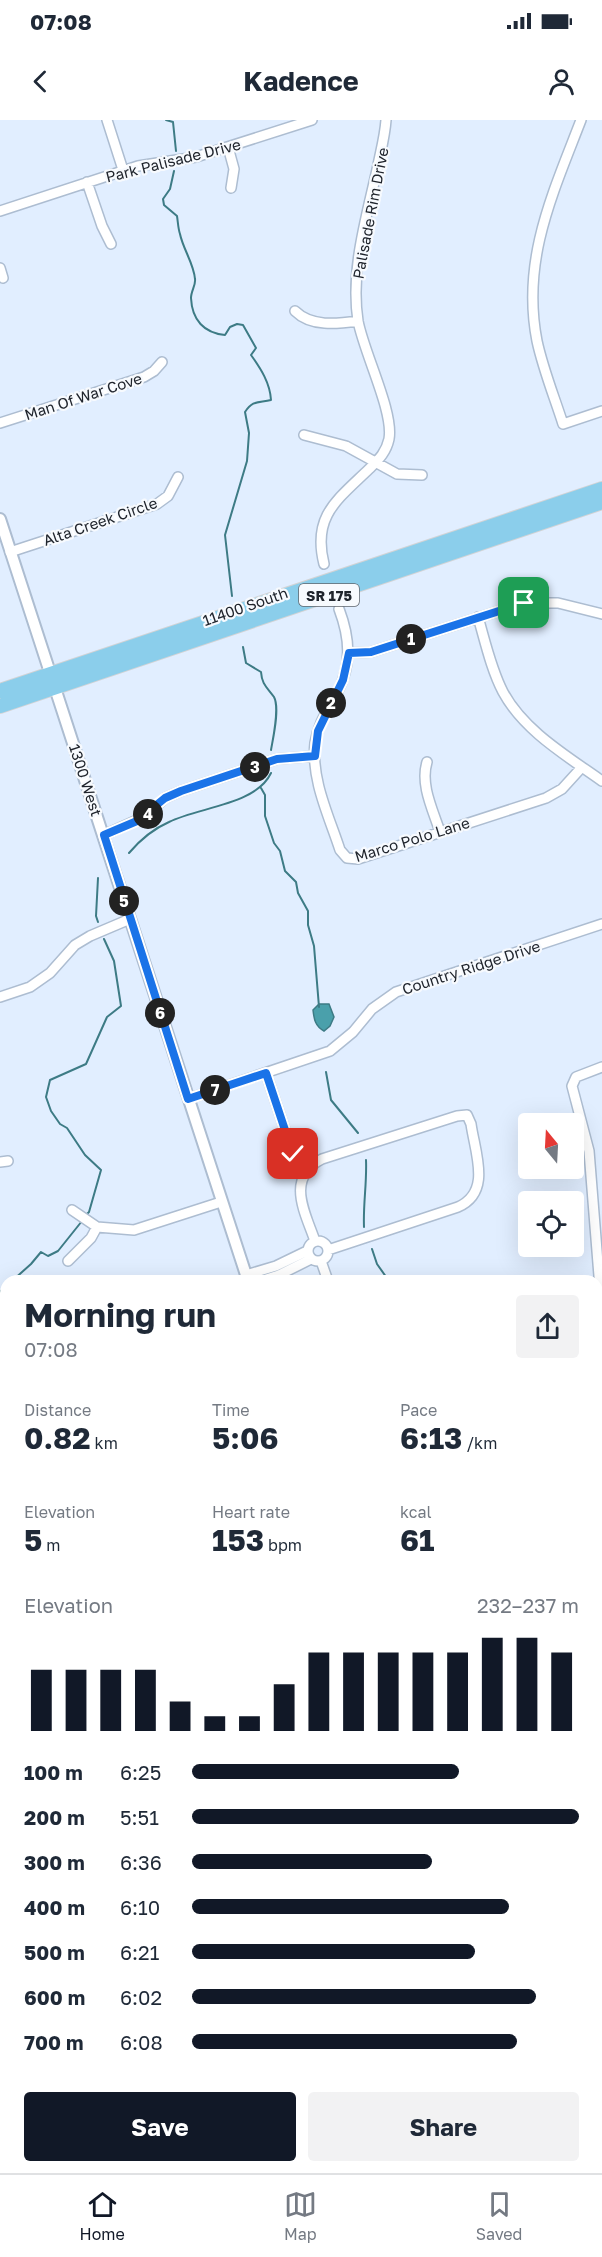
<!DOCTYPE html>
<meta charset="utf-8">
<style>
:root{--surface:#fff;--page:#f2f2f3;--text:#1f2937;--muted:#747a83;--line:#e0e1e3;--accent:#111827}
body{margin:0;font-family:"Golos Text",sans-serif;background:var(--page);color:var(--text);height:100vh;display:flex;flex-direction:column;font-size:22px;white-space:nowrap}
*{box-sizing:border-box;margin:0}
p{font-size:20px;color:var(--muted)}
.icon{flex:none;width:33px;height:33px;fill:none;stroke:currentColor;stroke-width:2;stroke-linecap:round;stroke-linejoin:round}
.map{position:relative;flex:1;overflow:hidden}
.side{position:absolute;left:0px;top:1155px;width:603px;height:898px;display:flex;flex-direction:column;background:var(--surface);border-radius:18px 18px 0 0;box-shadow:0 6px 24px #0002}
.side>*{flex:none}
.needle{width:39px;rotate:342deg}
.fabs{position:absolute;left:518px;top:993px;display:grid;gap:12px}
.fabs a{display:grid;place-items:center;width:66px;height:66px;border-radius:6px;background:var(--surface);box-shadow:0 6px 24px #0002;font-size:30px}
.pin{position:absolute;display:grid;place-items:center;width:51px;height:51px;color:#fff;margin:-26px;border-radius:12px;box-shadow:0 3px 9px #0006}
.km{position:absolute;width:30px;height:30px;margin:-15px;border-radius:50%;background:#222;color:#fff;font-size:16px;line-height:30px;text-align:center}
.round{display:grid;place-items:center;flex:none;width:63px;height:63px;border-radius:6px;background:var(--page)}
.headline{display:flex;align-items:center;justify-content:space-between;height:102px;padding:0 24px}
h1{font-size:33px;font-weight:700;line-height:45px}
.metrics{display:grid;grid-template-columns:repeat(3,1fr);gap:9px;height:102px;padding:6px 24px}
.metrics div{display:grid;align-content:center}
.metrics b{font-size:30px;font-weight:700}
.metrics small{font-size:16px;font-weight:400}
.metrics p{font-size:16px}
.chart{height:168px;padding:12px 24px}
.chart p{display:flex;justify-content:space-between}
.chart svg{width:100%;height:108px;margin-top:6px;stroke:var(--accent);stroke-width:6}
.primary-button{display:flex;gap:12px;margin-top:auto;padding:12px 24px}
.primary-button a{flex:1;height:69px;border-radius:6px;background:var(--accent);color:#fff;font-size:24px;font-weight:700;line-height:69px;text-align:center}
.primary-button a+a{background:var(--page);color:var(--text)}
ul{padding:0 24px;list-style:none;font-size:20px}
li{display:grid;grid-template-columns:96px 72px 1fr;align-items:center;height:45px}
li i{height:15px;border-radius:8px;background:var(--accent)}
.status{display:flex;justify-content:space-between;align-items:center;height:42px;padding:0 30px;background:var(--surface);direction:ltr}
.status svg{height:16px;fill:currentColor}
header{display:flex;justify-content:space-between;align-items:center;height:78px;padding:0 24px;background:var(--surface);font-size:27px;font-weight:700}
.tabs{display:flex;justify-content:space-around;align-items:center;height:84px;border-top:2px solid var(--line);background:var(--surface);font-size:16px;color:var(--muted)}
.tabs a{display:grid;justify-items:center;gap:3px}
.tabs .on{color:var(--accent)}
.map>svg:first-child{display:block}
.water{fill:#4aa0ab;stroke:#3d7b85;stroke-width:1.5}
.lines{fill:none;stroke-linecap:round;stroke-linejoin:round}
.stream{stroke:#3d7b85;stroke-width:2}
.canal{stroke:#4aa0ab;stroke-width:8}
.minor-casing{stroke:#adbdd1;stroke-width:12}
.tertiary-casing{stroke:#adbdd1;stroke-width:14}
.primary-casing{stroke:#d2d3d5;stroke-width:16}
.minor{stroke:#fff;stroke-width:9}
.tertiary{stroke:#fff;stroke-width:10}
.primary{stroke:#8bceeb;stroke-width:14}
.route-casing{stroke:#fff;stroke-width:12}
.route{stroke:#1a73e8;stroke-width:8}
.labels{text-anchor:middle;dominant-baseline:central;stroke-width:4.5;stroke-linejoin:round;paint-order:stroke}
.shield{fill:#f7fafe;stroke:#60656c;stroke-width:1.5}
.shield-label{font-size:14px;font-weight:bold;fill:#20252d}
.street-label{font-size:15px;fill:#20252d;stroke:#f7fafe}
</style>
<div class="status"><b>07:08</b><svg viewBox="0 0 49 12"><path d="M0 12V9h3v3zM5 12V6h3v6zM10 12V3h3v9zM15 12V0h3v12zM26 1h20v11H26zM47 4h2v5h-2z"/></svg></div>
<header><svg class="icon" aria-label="back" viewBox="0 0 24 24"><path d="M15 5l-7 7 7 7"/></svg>Kadence<svg class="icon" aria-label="person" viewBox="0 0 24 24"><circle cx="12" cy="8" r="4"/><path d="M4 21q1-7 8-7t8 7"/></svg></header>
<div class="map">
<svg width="602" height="2053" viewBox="0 0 602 2053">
<rect width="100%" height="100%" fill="#e1eeff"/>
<path class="water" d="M 319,884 L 329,884 L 334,897 L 330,906 L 324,911 C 315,906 314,899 313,890 Z"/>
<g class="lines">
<path class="stream" d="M 166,0 L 173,2 L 176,31
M 174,51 L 170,69 L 163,79 L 164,85 L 177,96 C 178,102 178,108 180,114 C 183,129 194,144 195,159 C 196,165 191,171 191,178 C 192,200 204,213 225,215 L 230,207 L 237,204 L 243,205 L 256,228 L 251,235 C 261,249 270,263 271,280 C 258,283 253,280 245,292 L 249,313 L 247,341 L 225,415 L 232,476
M 243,527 L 246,543 L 261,552 C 262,565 267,567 274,577 C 280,588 273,618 271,630
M 261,668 L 265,675 L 265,696 L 274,723 L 280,731 L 285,751 L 296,762 L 298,773 L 308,791 L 308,805 L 314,826 L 319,887
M 129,733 C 140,720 153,709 169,702 C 199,687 256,685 271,653
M 98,802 L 96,796 L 98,758
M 326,952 L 331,980 L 358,1013
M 85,1096 L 89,1092 L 101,1050 L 85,1035 L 67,1008 L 60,1004 L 51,991 L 46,977 L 50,960 L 86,944 L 107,897 L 121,886 L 114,841 L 104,819
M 364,1107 C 363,1084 367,1063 366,1040
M 372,1129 L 377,1144 L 389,1161
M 12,1161 L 31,1144 L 41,1132 L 48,1136 L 58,1131 L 82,1101
M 0,1172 L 6,1166"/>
<path class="canal" d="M 0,1850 L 6,1858
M 145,2048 L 148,2053"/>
<g class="minor-casing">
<path id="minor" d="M 107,0 L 123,50
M 581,0 C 553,73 521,140 537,221 C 543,249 554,276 563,304 L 602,291
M 228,27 L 234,49 L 231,68
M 87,62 L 102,106 L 111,124
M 0,91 L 138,46 L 196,37 L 312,0
M 0,148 L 3,158
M 295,191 C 311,207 337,204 358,201
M 0,303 L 144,257 L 154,251 L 162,242
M 304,315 L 346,326 L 397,354 L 422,355
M 10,432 L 157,384 L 168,376 L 178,357
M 324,444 C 312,396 337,380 369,349 C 378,340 386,333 389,319 C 394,292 364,233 358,201 C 350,149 367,96 378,45 C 381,30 385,15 386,0
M 339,489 C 350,518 352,545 337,573 C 328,590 318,603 315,623 C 311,660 329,696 340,730 L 347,738 L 358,739 L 546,678 L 562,669 L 582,647
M 478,497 C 485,521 491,549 503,572 C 524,611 567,636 602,661
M 349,533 L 371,532 L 524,483 L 558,483 L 602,494
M 427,642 C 420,665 433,690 440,712
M 104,715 L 144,697 L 165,678 L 181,671 L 277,639 L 315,636
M 0,877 L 30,867 L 50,853 L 75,825 L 90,816 L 130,799
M 602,947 L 576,957 L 572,966 L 589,1031 L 599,1156 L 602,1168
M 266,953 L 293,1034 L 308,1048
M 188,979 L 330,931 L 353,912 L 372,889 L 396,872 L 602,804
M 0,1042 L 8,1041
M 72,1090 L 97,1107 L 134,1110 L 221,1082
M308 1131a10 10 0 1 1 20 0a10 10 0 1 1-20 0Z
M 315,1121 C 305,1092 285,1058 322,1039 L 457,996 L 467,995 L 471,1004 C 475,1033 492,1072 458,1087 L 328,1130
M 68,1141 L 91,1118 L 97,1107
M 321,1141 L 328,1161
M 246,1155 L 276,1146 L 307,1131
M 260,1161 L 279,1155 L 311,1139
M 0,1264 L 6,1261
M 597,1303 L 602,1302
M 0,1395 L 6,1404
M 597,1420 L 602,1419
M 597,1462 L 602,1467
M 0,1476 L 6,1474
M 597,1610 L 602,1609
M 0,1673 L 6,1671
M 597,1712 L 602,1711
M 0,1756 L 6,1764
M 0,1934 L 6,1941
M 597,1945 L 602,1943
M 0,2023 L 6,2021
M 67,2048 L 68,2053
M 219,2048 L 220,2053
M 314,2048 L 315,2053
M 418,2048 L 420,2053
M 244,2053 L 260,2048"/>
</g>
<g class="tertiary-casing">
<path id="tertiary" d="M 0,399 L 248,1161
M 535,2048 L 537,2053"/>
</g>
<g class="primary-casing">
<path id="primary" d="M 0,571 L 602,369
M 0,586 L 602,382"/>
</g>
<use href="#minor" class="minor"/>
<use href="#tertiary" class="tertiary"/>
<use href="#primary" class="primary"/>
</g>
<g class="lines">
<g class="route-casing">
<path id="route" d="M 293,1034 L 266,953 L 188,979 L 104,715 L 137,701 L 165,678 L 181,671 L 277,639 L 315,636 L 318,611 L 343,560 L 349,533 L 371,532 L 524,483"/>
</g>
<use href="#route" class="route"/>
</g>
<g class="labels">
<rect class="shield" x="299" y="464" width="60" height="22" rx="4.5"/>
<g class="shield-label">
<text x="329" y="475">SR 175</text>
</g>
<g class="street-label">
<text transform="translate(173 40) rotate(-14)">Park Palisade Drive</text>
<text transform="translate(370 93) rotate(-79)">Palisade Rim Drive</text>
<text transform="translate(83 276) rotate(-18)">Man Of War Cove</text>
<text transform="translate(100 401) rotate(-19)">Alta Creek Circle</text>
<text transform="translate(245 486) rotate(-19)">11400 South</text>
<text transform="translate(86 660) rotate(72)">1300 West</text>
<text transform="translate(412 719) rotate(-17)">Marco Polo Lane</text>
<text transform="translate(471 847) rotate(-18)">Country Ridge Drive</text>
</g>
</g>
</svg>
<div class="fabs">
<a><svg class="needle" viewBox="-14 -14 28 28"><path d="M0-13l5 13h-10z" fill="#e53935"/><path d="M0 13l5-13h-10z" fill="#747a83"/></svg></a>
<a><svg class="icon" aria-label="locate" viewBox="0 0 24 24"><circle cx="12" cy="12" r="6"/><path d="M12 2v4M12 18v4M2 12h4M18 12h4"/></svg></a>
</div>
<div class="pin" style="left:524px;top:483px;background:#1e9e55"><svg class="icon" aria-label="arrive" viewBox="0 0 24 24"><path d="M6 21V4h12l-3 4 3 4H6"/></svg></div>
<div class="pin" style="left:293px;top:1034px;background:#d93025"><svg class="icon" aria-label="check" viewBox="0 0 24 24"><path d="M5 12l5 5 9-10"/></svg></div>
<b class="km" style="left:411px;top:519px">1</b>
<b class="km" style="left:331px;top:583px">2</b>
<b class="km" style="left:255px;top:647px">3</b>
<b class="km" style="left:148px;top:694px">4</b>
<b class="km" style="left:124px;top:781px">5</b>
<b class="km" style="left:160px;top:893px">6</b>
<b class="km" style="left:215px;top:970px">7</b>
<section class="side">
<div class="headline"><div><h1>Morning run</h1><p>07:08</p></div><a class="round"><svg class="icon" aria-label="share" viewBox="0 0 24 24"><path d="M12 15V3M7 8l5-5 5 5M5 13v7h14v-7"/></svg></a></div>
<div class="metrics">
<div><p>Distance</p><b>0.82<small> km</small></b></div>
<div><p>Time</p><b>5:06</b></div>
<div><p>Pace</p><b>6:13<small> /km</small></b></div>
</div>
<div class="metrics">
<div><p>Elevation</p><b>5<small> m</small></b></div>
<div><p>Heart rate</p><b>153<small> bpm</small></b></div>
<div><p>kcal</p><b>61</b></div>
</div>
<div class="chart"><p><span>Elevation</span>232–237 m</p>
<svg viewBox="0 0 160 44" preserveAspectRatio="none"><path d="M5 44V19M15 44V19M25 44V19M35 44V19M45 44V32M55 44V38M65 44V38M75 44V25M85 44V12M95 44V12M105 44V12M115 44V12M125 44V12M135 44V6M145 44V6M155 44V12"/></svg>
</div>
<ul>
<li><b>100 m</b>6:25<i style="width:69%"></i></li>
<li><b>200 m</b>5:51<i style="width:100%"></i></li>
<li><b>300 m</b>6:36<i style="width:62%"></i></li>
<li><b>400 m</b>6:10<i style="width:82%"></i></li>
<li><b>500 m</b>6:21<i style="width:73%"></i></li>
<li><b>600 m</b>6:02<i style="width:89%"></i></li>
<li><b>700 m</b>6:08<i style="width:84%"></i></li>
</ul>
<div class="primary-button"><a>Save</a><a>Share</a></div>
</section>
</div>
<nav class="tabs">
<a class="on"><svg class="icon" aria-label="home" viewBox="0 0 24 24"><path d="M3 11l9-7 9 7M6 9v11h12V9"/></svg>Home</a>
<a><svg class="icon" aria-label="map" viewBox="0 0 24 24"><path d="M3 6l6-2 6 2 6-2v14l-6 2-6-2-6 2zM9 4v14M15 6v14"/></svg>Map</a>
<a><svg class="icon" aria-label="saved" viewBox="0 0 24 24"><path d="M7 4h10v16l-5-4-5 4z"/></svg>Saved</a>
</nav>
